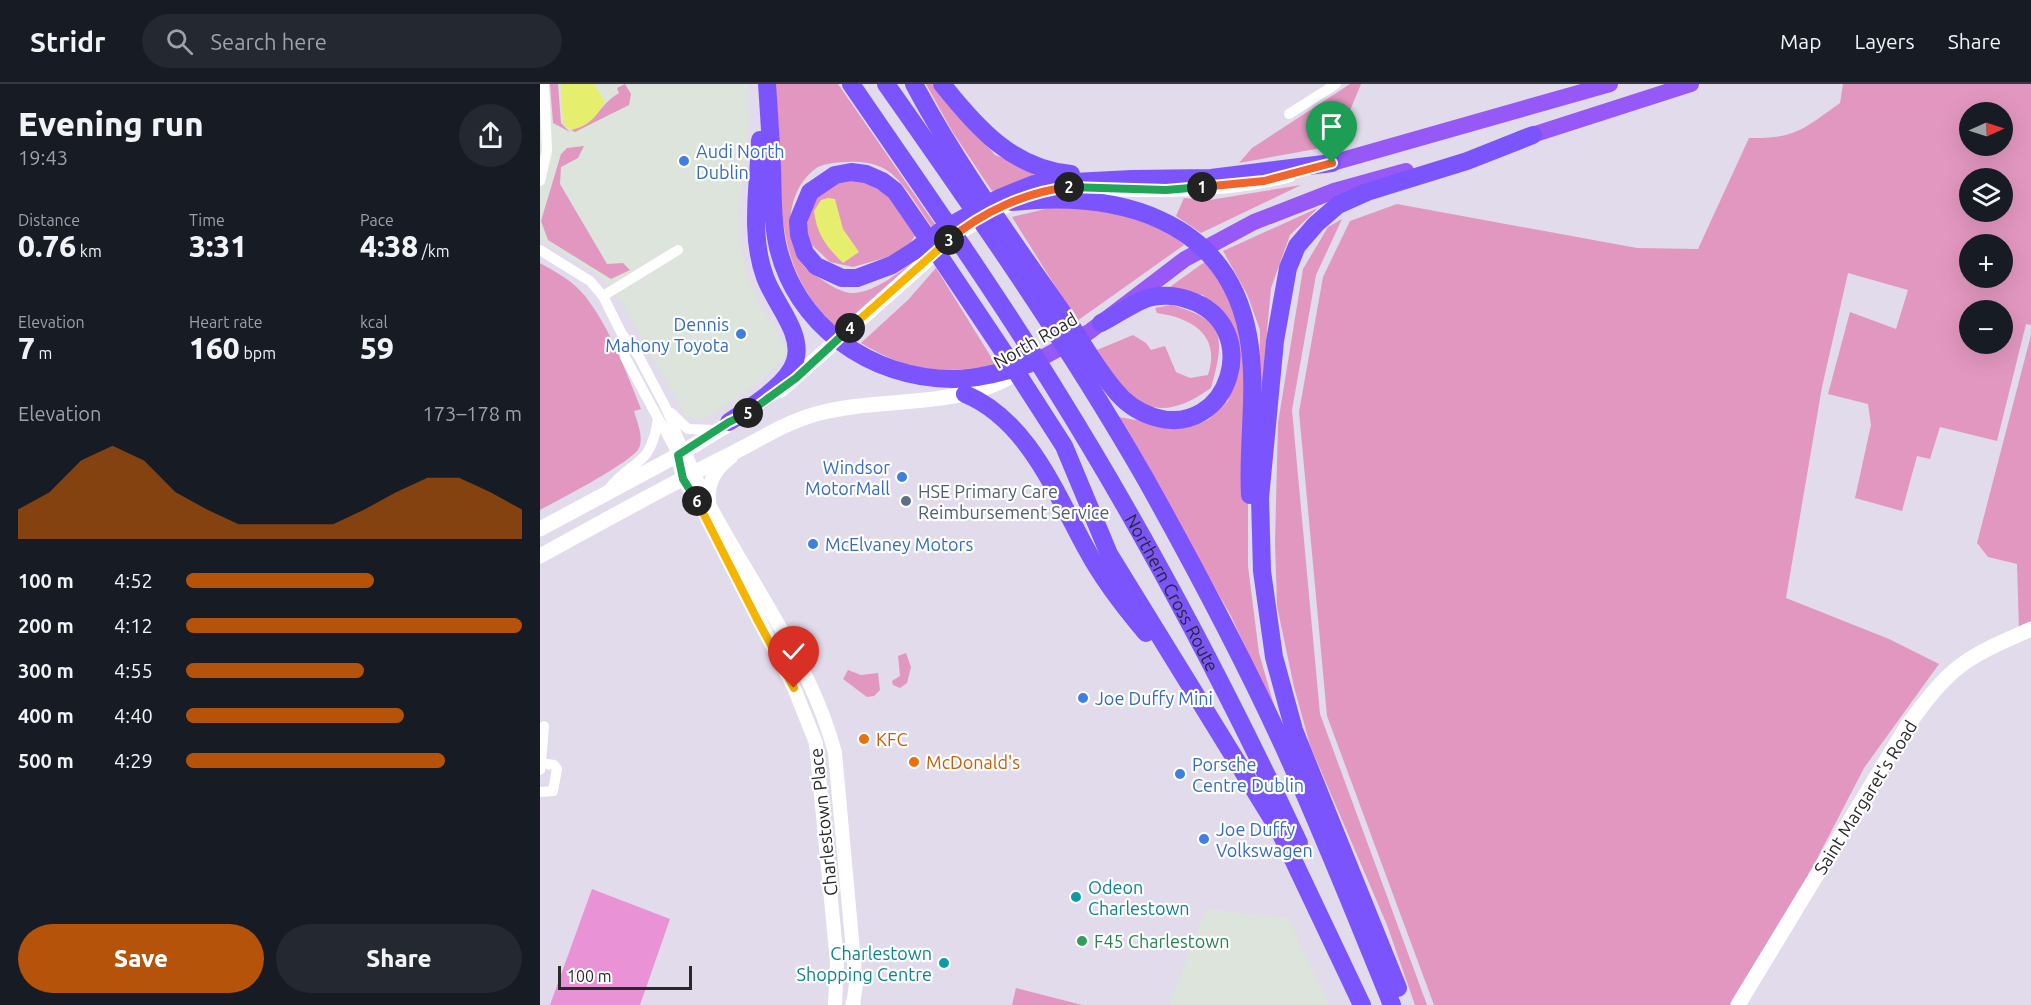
<!DOCTYPE html>
<meta charset="utf-8">
<style>
:root{--surface:#171b24;--page:#242831;--text:#f1f3f6;--muted:#9ea1a6;--line:#363941;--accent:#b45309}
body{margin:0;font-family:Ubuntu,sans-serif;background:var(--page);color:var(--text);height:100vh;display:flex;flex-direction:column;font-size:22px;white-space:nowrap}
*{box-sizing:border-box;margin:0}
p{font-size:20px;color:var(--muted)}
.icon{flex:none;width:33px;height:33px;fill:none;stroke:currentColor;stroke-width:2;stroke-linecap:round;stroke-linejoin:round}
.map{position:relative;flex:1;overflow:hidden}
.side{display:flex;flex-direction:column;background:var(--surface);width:540px}
.side>*{flex:none}
.needle{width:39px;rotate:87deg}
.buttons{position:absolute;left:1419px;top:18px;display:grid;gap:12px}
.buttons a{display:grid;place-items:center;width:54px;height:54px;border-radius:50%;background:var(--surface);box-shadow:0 6px 24px #0002;font-size:30px}
.scale{position:absolute;left:18px;bottom:15px;width:134px;box-sizing:border-box;padding-left:6px;border:3px solid #292929;border-top:0;font-size:16px;line-height:21px;white-space:nowrap;color:#292929;-webkit-text-stroke:4px #fff;paint-order:stroke}
.pin{position:absolute;display:grid;place-items:center;width:51px;height:51px;color:#fff;margin:-62px -26px;border-radius:50% 50% 50% 0;rotate:-45deg;box-shadow:0 0 6px #0007}
.pin .icon{rotate:45deg}
.km{position:absolute;width:30px;height:30px;margin:-15px;border-radius:50%;background:#222;color:#fff;font-size:16px;line-height:30px;text-align:center}
.round{display:grid;place-items:center;flex:none;width:63px;height:63px;border-radius:32px;background:var(--page)}
.overview{display:flex;align-items:center;justify-content:space-between;height:102px;padding:0 18px}
h1{font-size:33px;font-weight:800;line-height:45px}
.figures{display:grid;grid-template-columns:repeat(3,1fr);gap:9px;height:102px;padding:6px 18px}
.figures div{display:grid;align-content:center}
.figures b{font-size:30px;font-weight:800}
.figures small{font-size:16px;font-weight:400}
.figures p{font-size:16px}
.chart{height:168px;padding:12px 18px}
.chart p{display:flex;justify-content:space-between}
.chart svg{width:100%;height:108px;margin-top:6px;fill:var(--accent);opacity:.7}
.action{display:flex;gap:12px;margin-top:auto;padding:12px 18px}
.action a{flex:1;height:69px;border-radius:36px;background:var(--accent);color:#fff;font-size:24px;font-weight:800;line-height:69px;text-align:center}
.action a+a{background:var(--page);color:var(--text)}
ul{padding:0 18px;list-style:none;font-size:20px}
li{display:grid;grid-template-columns:96px 72px 1fr;align-items:center;height:45px}
li i{height:15px;border-radius:8px;background:var(--accent)}
header{display:flex;align-items:center;gap:36px;box-sizing:border-box;height:84px;padding:0 30px;background:var(--surface);border-bottom:2px solid var(--line)}
header strong{font-size:28px}
nav{display:flex;gap:33px;margin-inline-start:auto;font-size:21px}
.search{width:420px;height:54px;background:var(--page);display:flex;align-items:center;gap:15px;box-sizing:border-box;padding:0 21px;border-radius:33px;color:var(--muted);font-size:22px}
main{display:flex;flex:1;min-height:0}
.map>svg:first-child{display:block}
.industrial{fill:#dce4dc}
.green{fill:#e297c0;fill-rule:evenodd}
.pitch{fill:#ea92d6}
.water{fill:#e5ee6d}
.lines{fill:none;stroke-linecap:round;stroke-linejoin:round}
.minor{stroke:#fff;stroke-width:10}
.tertiary{stroke:#fff;stroke-width:14}
.secondary{stroke:#fff;stroke-width:15}
.trunk{stroke:#9658f7;stroke-width:16}
.motorway{stroke:#7b54fe;stroke-width:18}
.split-1-casing{stroke:#fff;stroke-width:12}
.split-2-casing{stroke:#fff;stroke-width:12}
.split-3-casing{stroke:#fff;stroke-width:12}
.split-4-casing{stroke:#fff;stroke-width:12}
.split-5-casing{stroke:#fff;stroke-width:12}
.split-6-casing{stroke:#fff;stroke-width:12}
.split-7-casing{stroke:#fff;stroke-width:12}
.split-8-casing{stroke:#fff;stroke-width:12}
.split-1{stroke:#f0652b;stroke-width:8}
.split-2{stroke:#22a559;stroke-width:8}
.split-3{stroke:#f0652b;stroke-width:8}
.split-4{stroke:#f5b400;stroke-width:8}
.split-5{stroke:#22a559;stroke-width:8}
.split-6{stroke:#22a559;stroke-width:8}
.split-7{stroke:#f5b400;stroke-width:8}
.split-8{stroke:#f5b400;stroke-width:8}
.shop-dot{fill:#3f7fe0;stroke:#fff;stroke-width:2}
.service-dot{fill:#5c6f8a;stroke:#fff;stroke-width:2}
.food-dot{fill:#e8710a;stroke:#fff;stroke-width:2}
.culture-dot{fill:#0f9aa8;stroke:#fff;stroke-width:2}
.leisure-dot{fill:#2e9e5b;stroke:#fff;stroke-width:2}
.labels{text-anchor:middle;dominant-baseline:central;stroke-width:4.5;stroke-linejoin:round;paint-order:stroke}
.shop-label{font-size:18px;fill:#366cbe;stroke:#fff;text-anchor:start}
.street-label{font-size:18px;fill:#292929;stroke:#fff}
.service-label{font-size:18px;fill:#4e5e75;stroke:#fff;text-anchor:start}
.food-label{font-size:18px;fill:#c56008;stroke:#fff;text-anchor:start}
.culture-label{font-size:18px;fill:#0d838f;stroke:#fff;text-anchor:start}
.leisure-label{font-size:18px;fill:#27864d;stroke:#fff;text-anchor:start}
</style>
<header>
<strong>Stridr</strong>
<div class="search"><svg class="icon" aria-label="search" viewBox="0 0 24 24"><circle cx="10" cy="10" r="6"/><path d="M15 15l6 6"/></svg>Search here</div>
<nav><a>Map</a><a>Layers</a><a>Share</a></nav>
</header>
<main>
<section class="side">
<div class="overview"><div><h1>Evening run</h1><p>19:43</p></div><a class="round"><svg class="icon" aria-label="share" viewBox="0 0 24 24"><path d="M12 15V3M7 8l5-5 5 5M5 13v7h14v-7"/></svg></a></div>
<div class="figures">
<div><p>Distance</p><b>0.76<small> km</small></b></div>
<div><p>Time</p><b>3:31</b></div>
<div><p>Pace</p><b>4:38<small> /km</small></b></div>
</div>
<div class="figures">
<div><p>Elevation</p><b>7<small> m</small></b></div>
<div><p>Heart rate</p><b>160<small> bpm</small></b></div>
<div><p>kcal</p><b>59</b></div>
</div>
<div class="chart"><p><span>Elevation</span>173–178 m</p>
<svg viewBox="0 0 160 44" preserveAspectRatio="none"><path d="M0 44V32L10 25L20 12L30 6L40 12L50 25L60 32L70 38L80 38L90 38L100 38L110 32L120 25L130 19L140 19L150 25L160 32V44z"/></svg>
</div>
<ul>
<li><b>100 m</b>4:52<i style="width:56%"></i></li>
<li><b>200 m</b>4:12<i style="width:100%"></i></li>
<li><b>300 m</b>4:55<i style="width:53%"></i></li>
<li><b>400 m</b>4:40<i style="width:65%"></i></li>
<li><b>500 m</b>4:29<i style="width:77%"></i></li>
</ul>
<div class="action"><a>Save</a><a>Share</a></div>
</section>
<div class="map">
<svg width="1491" height="921" viewBox="0 0 1491 921">
<rect width="100%" height="100%" fill="#e1dbeb"/>
<path class="industrial" d="M 0,0 L 208,0 L 209,41 L 199,125 L 201,160 L 207,191 L 219,218 L 248,266 L 242,276 L 213,303 L 163,336 L 146,333 L 83,220 L 59,192 L 0,155 Z
M 666,825 L 748,834 L 789,921 L 629,921 Z"/>
<path class="green" d="M 10,0 L 18,0 L 21,39 L 30,48 L 13,39 Z
M 85,0 L 91,10 L 89,21 L 35,48 L 31,46 C 58,39 57,22 79,9 L 77,4 Z
M 234,0 L 298,0 L 397,143 L 393,145 C 381,128 368,104 352,90 C 340,80 324,77 309,78 C 300,78 286,79 278,83 C 247,103 242,153 263,181 C 267,187 275,191 281,195 C 289,201 304,210 314,209 C 338,207 358,188 378,175 L 299,245 C 220,177 249,89 234,0 Z
M 386,0 L 392,0 L 455,71 L 504,88 L 452,107 L 412,47 Z
M 810,0 L 821,0 L 801,48 L 801,56 L 787,63 L 699,79 L 712,64 Z
M 1303,0 L 1491,0 L 1491,241 L 1486,240 L 1457,357 L 1400,343 L 1390,375 L 1377,372 L 1362,427 L 1315,414 L 1331,341 L 1328,320 L 1288,310 L 1310,228 L 1356,245 L 1368,206 L 1308,189 L 1282,303 L 1246,514 L 1349,555 L 1399,580 L 1324,684 L 1234,858 L 1193,921 L 894,921 L 787,632 L 759,328 L 783,193 L 810,137 L 857,120 L 1097,164 L 1158,165 L 1209,54 C 1256,55 1263,45 1300,19 ZM 1430,28 L 1462,28 L 1462,62 L 1430,62 ZM 1430,94 L 1462,94 L 1462,128 L 1430,128 ZM 1430,160 L 1462,160 L 1462,194 L 1430,194 ZM 1430,226 L 1462,226 L 1462,260 L 1430,260 Z
M 44,62 L 38,74 L 21,83 L 20,100 L 67,180 L 83,179 L 90,186 L 71,195 L 8,156 L 1,137 L 21,70 L 27,64 Z
M 313,95 C 351,106 355,118 376,150 L 367,164 L 348,173 L 313,183 L 290,178 L 272,161 L 266,145 L 273,116 L 291,101 Z
M 761,101 L 661,149 L 636,132 L 644,114 L 670,116 Z
M 518,122 L 559,123 L 630,146 L 644,161 L 537,237 L 472,133 Z
M 778,124 L 750,151 L 731,204 L 719,334 L 720,246 L 707,210 L 683,167 Z
M 802,135 L 776,191 L 752,326 L 780,630 L 887,921 L 875,921 L 847,841 L 770,661 L 754,603 L 737,522 L 735,459 L 738,339 L 763,185 L 788,143 Z
M 666,177 L 685,199 L 708,267 L 708,482 L 719,569 L 737,632 L 691,532 L 578,333 L 645,344 L 668,336 L 688,317 L 696,277 L 691,243 L 663,211 L 627,205 Z
M 0,179 C 16,188 33,197 45,212 C 70,244 86,287 101,325 L 94,327 C 97,338 104,353 99,364 C 94,377 17,417 0,426 Z
M 396,184 L 456,281 C 401,290 369,288 321,259 L 368,216 Z
M 631,221 C 686,236 685,253 671,304 C 613,345 590,318 557,266 L 593,251 L 606,259 L 611,266 L 625,262 L 636,288 L 650,294 L 668,291 C 681,252 653,234 617,229 L 615,224 Z
M 1491,251 L 1491,543 L 1479,547 L 1477,480 L 1448,473 L 1437,459 Z
M 366,569 L 371,583 L 367,599 L 360,604 L 353,601 L 352,597 L 360,592 L 358,572 Z
M 308,586 L 321,591 L 338,589 L 340,606 L 334,612 L 327,613 L 303,595 Z
M 476,904 L 542,921 L 472,921 Z"/>
<path class="pitch" d="M 52,805 L 130,835 L 100,921 L 10,921 Z"/>
<path class="water" d="M 21,0 L 54,0 L 65,17 C 56,34 50,41 31,46 L 23,40 Z
M 288,114 L 295,115 L 303,145 L 319,168 L 303,179 C 286,162 277,151 274,127 L 281,116 Z"/>
<g class="lines">
<path class="minor" d="M 749,30 L 796,0
M 0,97 L 7,67 L 4,0
M 0,166 L 50,197 L 63,212 L 82,250 L 98,271 L 126,324 L 144,367
M 63,212 L 138,166
M 83,252 L 85,273 L 138,371
M 131,329 L 148,345 L 176,346
M 67,407 C 93,373 110,386 118,335
M 1,679 L 4,642
M 0,686 L 1,679 L 14,681 L 17,685 L 13,707 L 0,708"/>
<path class="tertiary" d="M 144,367 C 185,469 268,564 295,669 L 316,900 L 313,921
M 138,371 L 143,395 L 164,428 L 254,604 L 276,659 L 297,878 L 295,921
M 169,417 C 167,398 176,384 191,373"/>
<path class="secondary" d="M 555,104 C 619,107 686,107 749,91
M 241,306 L 413,153 L 445,132 L 482,114
M 0,445 L 138,371 L 199,334
M 0,472 C 64,437 128,401 193,369 C 220,355 247,338 276,330 C 345,311 423,328 484,284
M 313,921 L 313,919
M 1198,921 L 1367,642 C 1383,621 1399,598 1420,582 C 1441,566 1467,556 1491,545"/>
<path class="trunk" d="M 980,55 L 1151,0
M 792,79 L 1070,0
M 489,281 L 549,248 L 645,175 L 714,138 L 794,107 L 866,87"/>
<g class="motorway">
<path d="M 227,0 C 229,29 231,57 232,86 C 233,110 232,135 237,159 C 254,241 331,295 413,295 C 437,295 461,288 484,282"/>
<path id="s1" d="M 311,0 C 380,101 451,201 515,305 C 606,451 686,603 759,759"/>
<path d="M 346,0 C 436,128 527,258 605,394 C 653,480 700,568 741,657 C 781,744 816,833 852,921"/>
<path d="M 374,0 C 416,79 469,152 520,225 C 538,251 553,280 574,305 C 584,318 598,328 614,333 C 690,356 725,241 649,216 C 636,211 618,210 605,215 C 590,221 575,232 561,239"/>
<path d="M 402,0 C 437,44 472,84 531,90"/>
<path d="M 792,79 L 671,94 L 592,95 L 494,100 L 459,114 L 401,147 L 374,167 L 352,181 L 317,194 L 302,194 L 276,182 L 265,169 L 259,151 L 258,137 L 270,108 L 295,91 L 311,88 L 326,90 L 342,97 L 355,107 L 375,136 L 392,161 L 461,264 L 524,362 L 569,470 L 739,746 L 822,921"/>
<path d="M 472,118 C 576,107 686,133 708,251 C 718,303 707,359 710,411"/>
<path d="M 425,310 C 488,336 516,410 547,466 C 563,496 584,523 606,549"/>
<path d="M 189,338 C 209,324 248,301 255,277 C 264,249 234,219 225,193 C 209,150 219,100 220,56"/>
<path d="M 858,904 L 754,646 L 734,573 L 722,487 L 720,414 L 735,257 L 748,184 L 757,162 L 776,140 L 798,121 L 827,108 L 927,77 L 993,51"/>
</g>
</g>
<g class="lines">
<g class="split-1-casing">
<path id="split-1" d="M 662,103 L 724,97 L 792,79"/>
</g>
<g class="split-2-casing">
<path id="split-2" d="M 529,103 L 626,106 L 662,103"/>
</g>
<g class="split-3-casing">
<path id="split-3" d="M 409,156 C 442,128 486,108 529,103"/>
</g>
<g class="split-4-casing">
<path id="split-4" d="M 310,244 L 409,156"/>
</g>
<g class="split-5-casing">
<path id="split-5" d="M 208,329 L 256,294 L 310,244"/>
</g>
<g class="split-6-casing">
<path id="split-6" d="M 157,417 L 143,395 L 138,371 L 189,338 L 208,329"/>
</g>
<g class="split-7-casing">
<path id="split-7" d="M 157,417 L 217,535"/>
</g>
<g class="split-8-casing">
<path id="split-8" d="M 217,535 L 254,604"/>
</g>
<use href="#split-1" class="split-1"/>
<use href="#split-2" class="split-2"/>
<use href="#split-3" class="split-3"/>
<use href="#split-4" class="split-4"/>
<use href="#split-5" class="split-5"/>
<use href="#split-6" class="split-6"/>
<use href="#split-7" class="split-7"/>
<use href="#split-8" class="split-8"/>
</g>
<g class="shop-dot">
<circle cx="144" cy="77" r="6"/>
<circle cx="201" cy="250" r="6"/>
<circle cx="362" cy="393" r="6"/>
<circle cx="273" cy="460" r="6"/>
<circle cx="543" cy="614" r="6"/>
<circle cx="640" cy="690" r="6"/>
<circle cx="664" cy="755" r="6"/>
</g>
<circle class="service-dot" cx="366" cy="417" r="6"/>
<g class="food-dot">
<circle cx="324" cy="655" r="6"/>
<circle cx="374" cy="678" r="6"/>
</g>
<g class="culture-dot">
<circle cx="536" cy="813" r="6"/>
<circle cx="404" cy="879" r="6"/>
</g>
<circle class="leisure-dot" cx="542" cy="857" r="6"/>
<g class="labels">
<g class="shop-label">
<text x="156" y="67">Audi North<tspan x="156" dy="21">Dublin</tspan></text>
<text x="189" y="240" text-anchor="end">Dennis<tspan x="189" dy="21">Mahony Toyota</tspan></text>
<text x="350" y="383" text-anchor="end">Windsor<tspan x="350" dy="21">MotorMall</tspan></text>
<text x="285" y="460">McElvaney Motors</text>
<text x="555" y="614">Joe Duffy Mini</text>
<text x="652" y="680">Porsche<tspan x="652" dy="21">Centre Dublin</tspan></text>
<text x="676" y="745">Joe Duffy<tspan x="676" dy="21">Volkswagen</tspan></text>
</g>
<g class="street-label">
<text transform="translate(495 256) rotate(-30)">North Road</text>
<text stroke="none"><textPath href="#s1" startOffset="602">Northern Cross Route</textPath></text>
<text transform="translate(1325 713) rotate(-58)">Saint Margaret's Road</text>
<text transform="translate(283 738) rotate(-96)">Charlestown Place</text>
</g>
<g class="service-label">
<text x="378" y="407">HSE Primary Care<tspan x="378" dy="21">Reimbursement Service</tspan></text>
</g>
<g class="food-label">
<text x="336" y="655">KFC</text>
<text x="386" y="678">McDonald's</text>
</g>
<g class="culture-label">
<text x="548" y="803">Odeon<tspan x="548" dy="21">Charlestown</tspan></text>
<text x="392" y="869" text-anchor="end">Charlestown<tspan x="392" dy="21">Shopping Centre</tspan></text>
</g>
<g class="leisure-label">
<text x="554" y="857">F45 Charlestown</text>
</g>
</g>
</svg>
<div class="buttons">
<a><svg class="needle" viewBox="-14 -14 28 28"><path d="M0-13l5 13h-10z" fill="#e53935"/><path d="M0 13l5-13h-10z" fill="#9ea1a6"/></svg></a>
<a><svg class="icon" aria-label="layers" viewBox="0 0 24 24"><path d="M12 4l9 5-9 5-9-5zM3 14l9 5 9-5"/></svg></a>
<a>+</a>
<a>−</a>
</div>
<div class="scale">100 m</div>
<div class="pin" style="left:792px;top:79px;background:#1e9e55"><svg class="icon" aria-label="arrive" viewBox="0 0 24 24"><path d="M6 21V4h12l-3 4 3 4H6"/></svg></div>
<div class="pin" style="left:254px;top:604px;background:#d93025"><svg class="icon" aria-label="check" viewBox="0 0 24 24"><path d="M5 12l5 5 9-10"/></svg></div>
<b class="km" style="left:662px;top:103px">1</b>
<b class="km" style="left:529px;top:103px">2</b>
<b class="km" style="left:409px;top:156px">3</b>
<b class="km" style="left:310px;top:244px">4</b>
<b class="km" style="left:208px;top:329px">5</b>
<b class="km" style="left:157px;top:417px">6</b>
</div>
</main>
